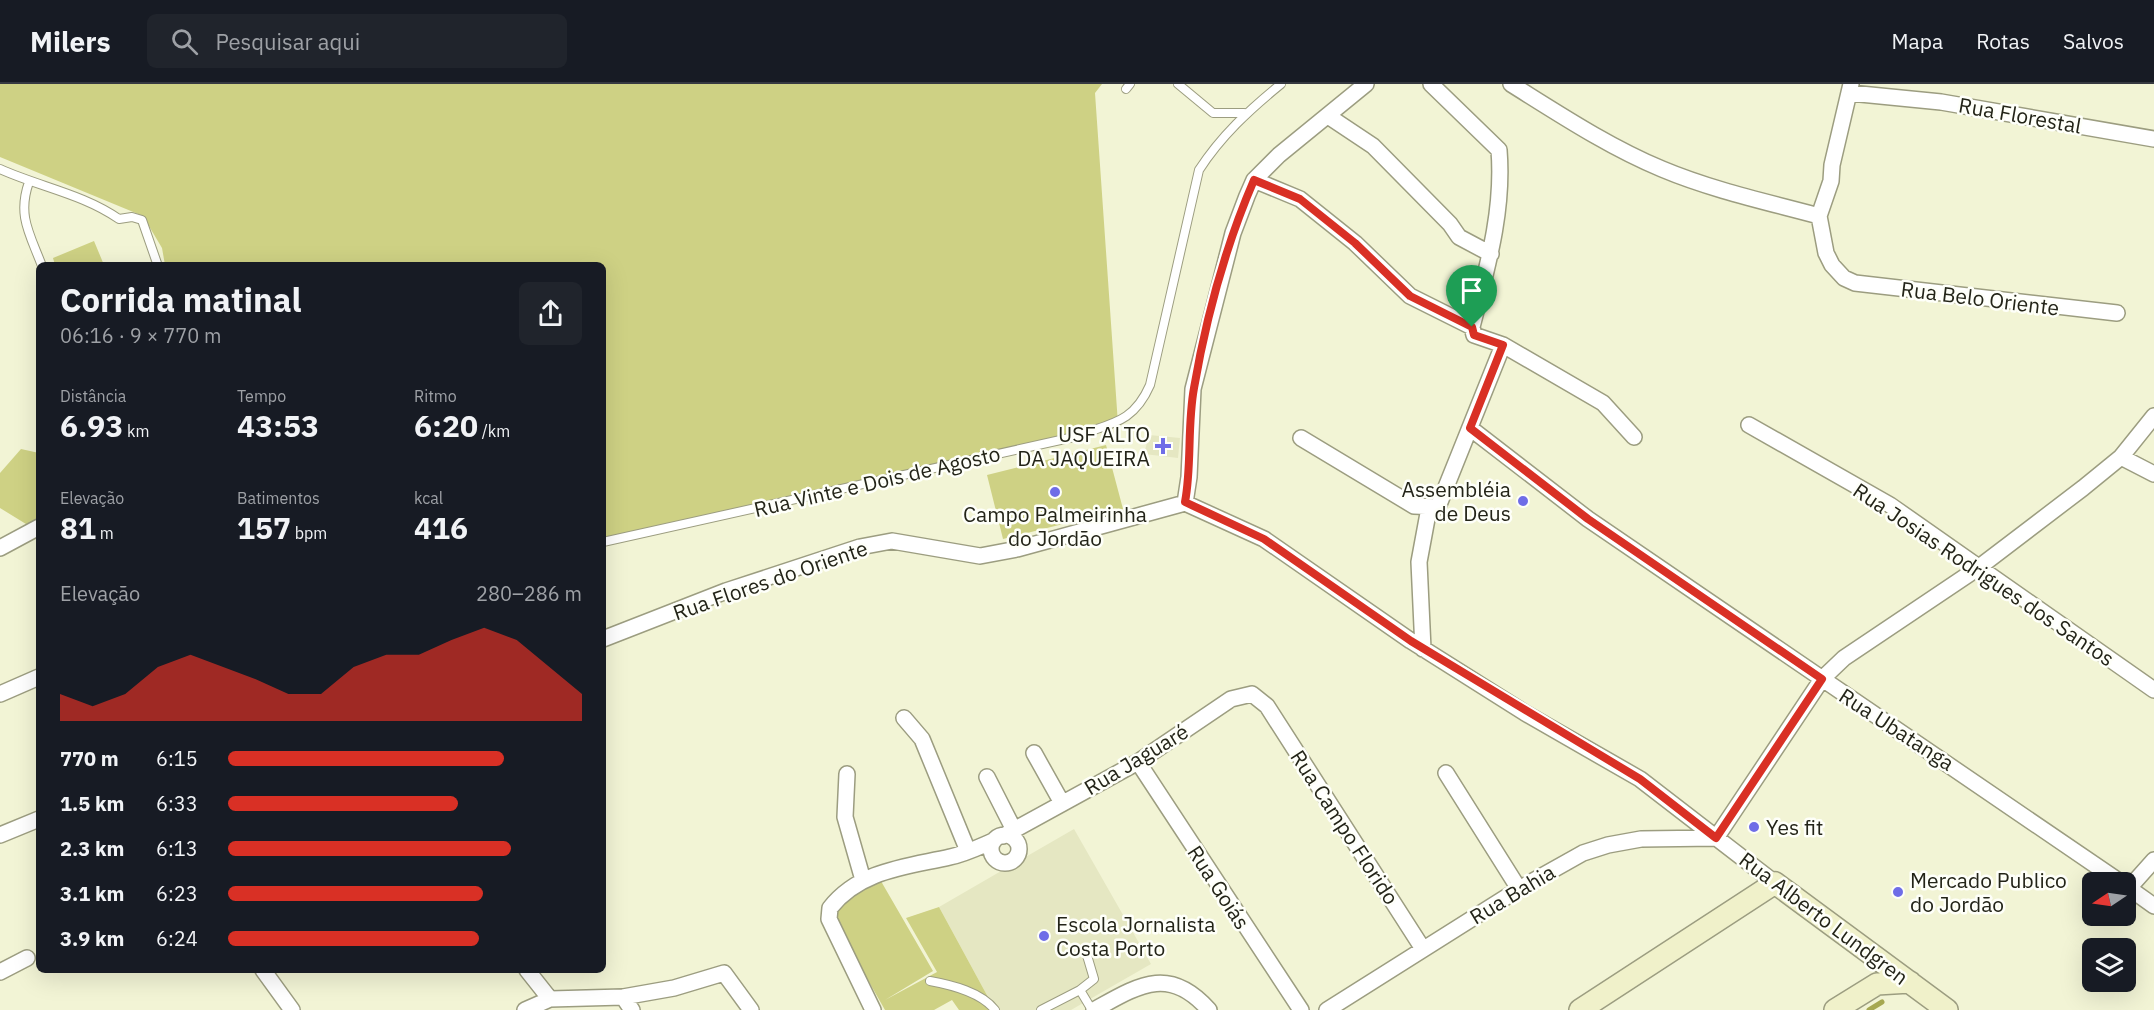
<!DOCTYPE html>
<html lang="pt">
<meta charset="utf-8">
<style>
:root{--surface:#171b24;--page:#20242c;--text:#f1f3f6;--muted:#9ea1a6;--line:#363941;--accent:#d93025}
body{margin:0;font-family:"IBM Plex Sans",sans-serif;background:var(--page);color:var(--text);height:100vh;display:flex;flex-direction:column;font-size:22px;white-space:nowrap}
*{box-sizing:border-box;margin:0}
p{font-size:20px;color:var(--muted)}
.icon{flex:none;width:33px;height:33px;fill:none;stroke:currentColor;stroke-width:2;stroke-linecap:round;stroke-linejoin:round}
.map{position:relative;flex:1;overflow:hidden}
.sheet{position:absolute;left:36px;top:178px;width:570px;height:711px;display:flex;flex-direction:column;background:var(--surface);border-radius:9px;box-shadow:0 6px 24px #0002}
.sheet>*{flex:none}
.needle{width:39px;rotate:257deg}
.fabs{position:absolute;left:2082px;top:788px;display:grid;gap:12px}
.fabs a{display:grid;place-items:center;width:54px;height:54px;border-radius:9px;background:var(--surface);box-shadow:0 6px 24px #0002;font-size:30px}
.pin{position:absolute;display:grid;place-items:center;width:51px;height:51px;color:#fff;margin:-62px -26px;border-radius:50% 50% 50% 0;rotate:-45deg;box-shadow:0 0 6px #0007}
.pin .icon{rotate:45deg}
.round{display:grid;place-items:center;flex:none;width:63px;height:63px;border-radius:9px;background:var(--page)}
.head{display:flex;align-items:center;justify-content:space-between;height:102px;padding:0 24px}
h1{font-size:33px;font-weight:800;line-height:45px}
.metrics{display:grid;grid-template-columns:repeat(3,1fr);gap:9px;height:102px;padding:6px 24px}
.metrics div{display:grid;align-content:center}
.metrics b{font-size:30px;font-weight:800}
.metrics small{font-size:16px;font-weight:400}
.metrics p{font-size:16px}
.chart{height:168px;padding:12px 24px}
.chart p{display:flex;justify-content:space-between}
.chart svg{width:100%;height:108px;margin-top:6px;fill:var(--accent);opacity:.7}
ul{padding:0 24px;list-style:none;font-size:20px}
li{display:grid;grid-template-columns:96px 72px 1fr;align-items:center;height:45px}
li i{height:15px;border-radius:8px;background:var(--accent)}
header{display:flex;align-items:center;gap:36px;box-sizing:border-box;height:84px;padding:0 30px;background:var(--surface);border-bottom:2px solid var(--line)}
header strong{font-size:28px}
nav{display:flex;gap:33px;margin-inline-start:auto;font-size:21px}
.search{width:420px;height:54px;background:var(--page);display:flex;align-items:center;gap:15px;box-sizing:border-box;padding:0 21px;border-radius:9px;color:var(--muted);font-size:22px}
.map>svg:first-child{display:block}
.built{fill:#e5e7c2}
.green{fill:#ced184}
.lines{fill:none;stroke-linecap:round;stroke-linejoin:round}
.stream{stroke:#a6a851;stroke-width:5}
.lane-casing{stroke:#9c9d80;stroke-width:10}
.street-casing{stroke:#9c9d80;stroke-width:18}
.secondary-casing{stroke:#9c9d80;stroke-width:24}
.lane{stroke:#fff;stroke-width:8}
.street{stroke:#fff;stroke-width:15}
.secondary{stroke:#f0f1ca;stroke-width:21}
.route-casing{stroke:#fff;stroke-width:12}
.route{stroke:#d93025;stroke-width:8}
.poi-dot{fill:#6f6de7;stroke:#fefff9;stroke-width:2}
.labels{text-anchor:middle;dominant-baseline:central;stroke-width:5;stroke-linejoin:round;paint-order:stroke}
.street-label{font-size:21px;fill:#232418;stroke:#fefff9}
.poi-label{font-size:21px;fill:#232418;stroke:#fefff9;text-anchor:start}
</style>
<header>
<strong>Milers</strong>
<div class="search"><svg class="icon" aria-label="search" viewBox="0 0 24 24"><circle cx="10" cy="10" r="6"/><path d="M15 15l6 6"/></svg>Pesquisar aqui</div>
<nav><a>Mapa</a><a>Rotas</a><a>Salvos</a></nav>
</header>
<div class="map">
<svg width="2154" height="926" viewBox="0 0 2154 926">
<rect width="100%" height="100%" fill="#f2f4d5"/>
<path class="built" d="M 1149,351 L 1180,354 L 1178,374 L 1144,370 Z
M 1074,745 L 1151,880 L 1071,926 L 995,926 L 939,823 Z"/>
<path class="green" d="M 0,0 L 1102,0 L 1095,9 L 1118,340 L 603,459 L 603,182 L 165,181 L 162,164 L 143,132 L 0,73 Z
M 94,157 L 104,181 L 55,181 L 53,174 Z
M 1106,361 L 1123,425 L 1003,455 L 987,391 Z
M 21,365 L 39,369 L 39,448 L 0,424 L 0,389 Z
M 878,792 L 933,887 L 885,916 L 937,888 L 906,834 L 939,823 L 995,926 L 959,926 L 952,916 L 934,926 L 885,926 L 827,824 Z"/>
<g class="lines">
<path class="stream" d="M 1869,926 L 1882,918"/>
<g class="lane-casing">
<path id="lane" d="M 1178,0 L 1213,29 L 1244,29
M 1126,5 L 1130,0
M 0,85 C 40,103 83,110 119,135 L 132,133 L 142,136 L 158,182
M 29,98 C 17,132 30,150 42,182
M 603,458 L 1074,353 C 1110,339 1133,340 1150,301 L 1199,86 C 1221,52 1249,26 1281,0
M 930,897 C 952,901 981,908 995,926
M 1080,906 L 1094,895 L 1086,868
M 1041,926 L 1080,906 L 1092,926"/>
</g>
<g class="street-casing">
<path id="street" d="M 1431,0 L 1499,66 C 1504,127 1487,184 1472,243
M 1511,0 C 1559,30 1609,63 1662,85 C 1712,106 1767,118 1819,132
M 1851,0 L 1832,81 L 1831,97 L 1819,132 L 1826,169 L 1832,181 L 1844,194 L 1855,199 L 2117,229
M 1850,9 L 1941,18 L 2154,55
M 1328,32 L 1373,62 L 1450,140 L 1459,153 L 1491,170
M 1254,96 L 1300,115 L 1355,159 L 1410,212 L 1472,243
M 1472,243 L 1474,251 L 1503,261 L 1603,319 L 1634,353
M 1749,341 L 1890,421 L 2154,606
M 1470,344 L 1588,435 L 2120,798
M 1301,354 L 1414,422 L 1438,423 L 1503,261
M 2121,373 L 2154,390
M 1185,419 L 1264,455 L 1411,557 L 1525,629 L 1640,695 L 1775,799
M 1185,419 L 1189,393 L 1193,305 L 1233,149 L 1247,112 L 1254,96 L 1279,71 L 1366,0
M 0,464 L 39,443
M 603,555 L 726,507 L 860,463 L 892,457 L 980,472 L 1017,465 L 1185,419
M 1423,565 L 1419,478 L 1429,424
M 0,610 L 39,593
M 904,634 L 922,655 L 968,767
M 1034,669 L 1062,719
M 1138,678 L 1301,926
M 1446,689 L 1519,805
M 847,690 L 845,733 L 863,796
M 987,693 L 1014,746
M 0,751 L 39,735
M991 765a14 14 0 1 1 28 0a14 14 0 1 1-28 0Z
M 1003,752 L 1138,678 L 1231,615 L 1252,610 L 1267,622 L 1423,865
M 2126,802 L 2154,822
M 2129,804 L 2154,776
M 263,886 L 292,926
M 527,886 L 550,915
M 0,888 L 27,874
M 623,913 L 632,926
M 525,926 L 550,915 L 623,913 L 674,904 L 724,889 L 751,926
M 873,926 L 829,835 L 830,824 C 860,786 906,783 950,773 C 965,770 979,763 993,757
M 1094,926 C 1139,901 1169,881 1209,926
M 1327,926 L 1519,805 L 1583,769 L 1608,761 L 1641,755 L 1716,754 L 1822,595 L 1844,574 L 1978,484 L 2083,404 L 2121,373 L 2154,332"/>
</g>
<g class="secondary-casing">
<path id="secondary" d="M 1580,926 L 1775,799 L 1947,926
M 1835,926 L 1877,900 L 1910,898"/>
</g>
<use href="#lane" class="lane"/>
<use href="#street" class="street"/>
<use href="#secondary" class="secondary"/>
</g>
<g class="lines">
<g class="route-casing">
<path id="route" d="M 1254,96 L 1300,115 L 1355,159 L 1410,212 L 1472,243 L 1474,251 L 1503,261 L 1470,344 L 1588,435 L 1822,595 L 1716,754 L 1640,695 L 1411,557 L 1264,455 L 1185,418 C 1192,381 1187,342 1194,304 C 1206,234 1226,161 1254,96 Z"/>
</g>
<use href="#route" class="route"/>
</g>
<g class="poi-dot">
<path d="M1160 353h6v6h6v6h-6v6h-6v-6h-6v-6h6z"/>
<circle cx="1055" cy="408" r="6"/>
<circle cx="1523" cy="417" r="6"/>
<circle cx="1754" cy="743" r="6"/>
<circle cx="1898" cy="808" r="6"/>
<circle cx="1044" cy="852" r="6"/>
</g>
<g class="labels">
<g class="street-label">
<text transform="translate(2020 31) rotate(10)">Rua Florestal</text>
<text transform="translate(1980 214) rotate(7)">Rua Belo Oriente</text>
<text transform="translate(877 397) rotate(-13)">Rua Vinte e Dois de Agosto</text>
<text transform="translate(1984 490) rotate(34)">Rua Josias Rodrigues dos Santos</text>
<text transform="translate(770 496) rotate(-19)">Rua Flores do Oriente</text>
<text transform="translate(1897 645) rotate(33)">Rua Ubatanga</text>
<text transform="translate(1136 675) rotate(-31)">Rua Jaguaré</text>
<text transform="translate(1345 743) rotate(57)">Rua Campo Florido</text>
<text transform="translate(1219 803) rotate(57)">Rua Goiás</text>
<text transform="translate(1512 810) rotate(-31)">Rua Bahia</text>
<text transform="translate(1824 834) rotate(37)">Rua Alberto Lundgren</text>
</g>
<g class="poi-label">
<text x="1150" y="350" text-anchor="end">USF ALTO<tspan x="1150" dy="24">DA JAQUEIRA</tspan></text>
<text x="1511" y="405" text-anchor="end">Assembléia<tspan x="1511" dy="24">de Deus</tspan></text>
<text x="1055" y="430" text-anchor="middle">Campo Palmeirinha<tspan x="1055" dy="24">do Jordão</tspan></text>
<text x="1766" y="743">Yes fit</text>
<text x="1910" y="796">Mercado Publico<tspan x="1910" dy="24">do Jordão</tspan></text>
<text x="1056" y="840">Escola Jornalista<tspan x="1056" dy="24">Costa Porto</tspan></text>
</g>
</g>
</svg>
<div class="fabs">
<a><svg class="needle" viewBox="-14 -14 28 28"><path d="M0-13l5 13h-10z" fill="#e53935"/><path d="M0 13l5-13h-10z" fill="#9ea1a6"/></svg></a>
<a><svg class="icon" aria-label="layers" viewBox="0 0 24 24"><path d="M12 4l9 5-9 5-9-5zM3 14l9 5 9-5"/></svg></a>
</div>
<div class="pin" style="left:1472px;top:243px;background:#1e9e55"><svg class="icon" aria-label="arrive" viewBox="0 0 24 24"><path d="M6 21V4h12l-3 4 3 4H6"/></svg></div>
<section class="sheet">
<div class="head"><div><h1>Corrida matinal</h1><p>06:16 · 9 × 770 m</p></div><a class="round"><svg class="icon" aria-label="share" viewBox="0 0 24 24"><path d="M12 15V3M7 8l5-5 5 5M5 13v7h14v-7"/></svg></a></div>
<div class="metrics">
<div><p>Distância</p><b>6.93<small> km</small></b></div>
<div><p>Tempo</p><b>43:53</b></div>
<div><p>Ritmo</p><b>6:20<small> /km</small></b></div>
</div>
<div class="metrics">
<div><p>Elevação</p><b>81<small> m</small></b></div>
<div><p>Batimentos</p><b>157<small> bpm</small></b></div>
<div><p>kcal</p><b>416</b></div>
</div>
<div class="chart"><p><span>Elevação</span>280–286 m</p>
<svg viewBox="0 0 160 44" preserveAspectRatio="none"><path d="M0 44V33L10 38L20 33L30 22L40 17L50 22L60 27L70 33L80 33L90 22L100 17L110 17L120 11L130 6L140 11L150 22L160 33V44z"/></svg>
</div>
<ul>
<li><b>770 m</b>6:15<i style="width:78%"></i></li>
<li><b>1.5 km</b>6:33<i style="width:65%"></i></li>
<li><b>2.3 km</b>6:13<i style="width:80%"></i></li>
<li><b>3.1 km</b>6:23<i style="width:72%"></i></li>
<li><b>3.9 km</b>6:24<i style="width:71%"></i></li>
</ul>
</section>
</div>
